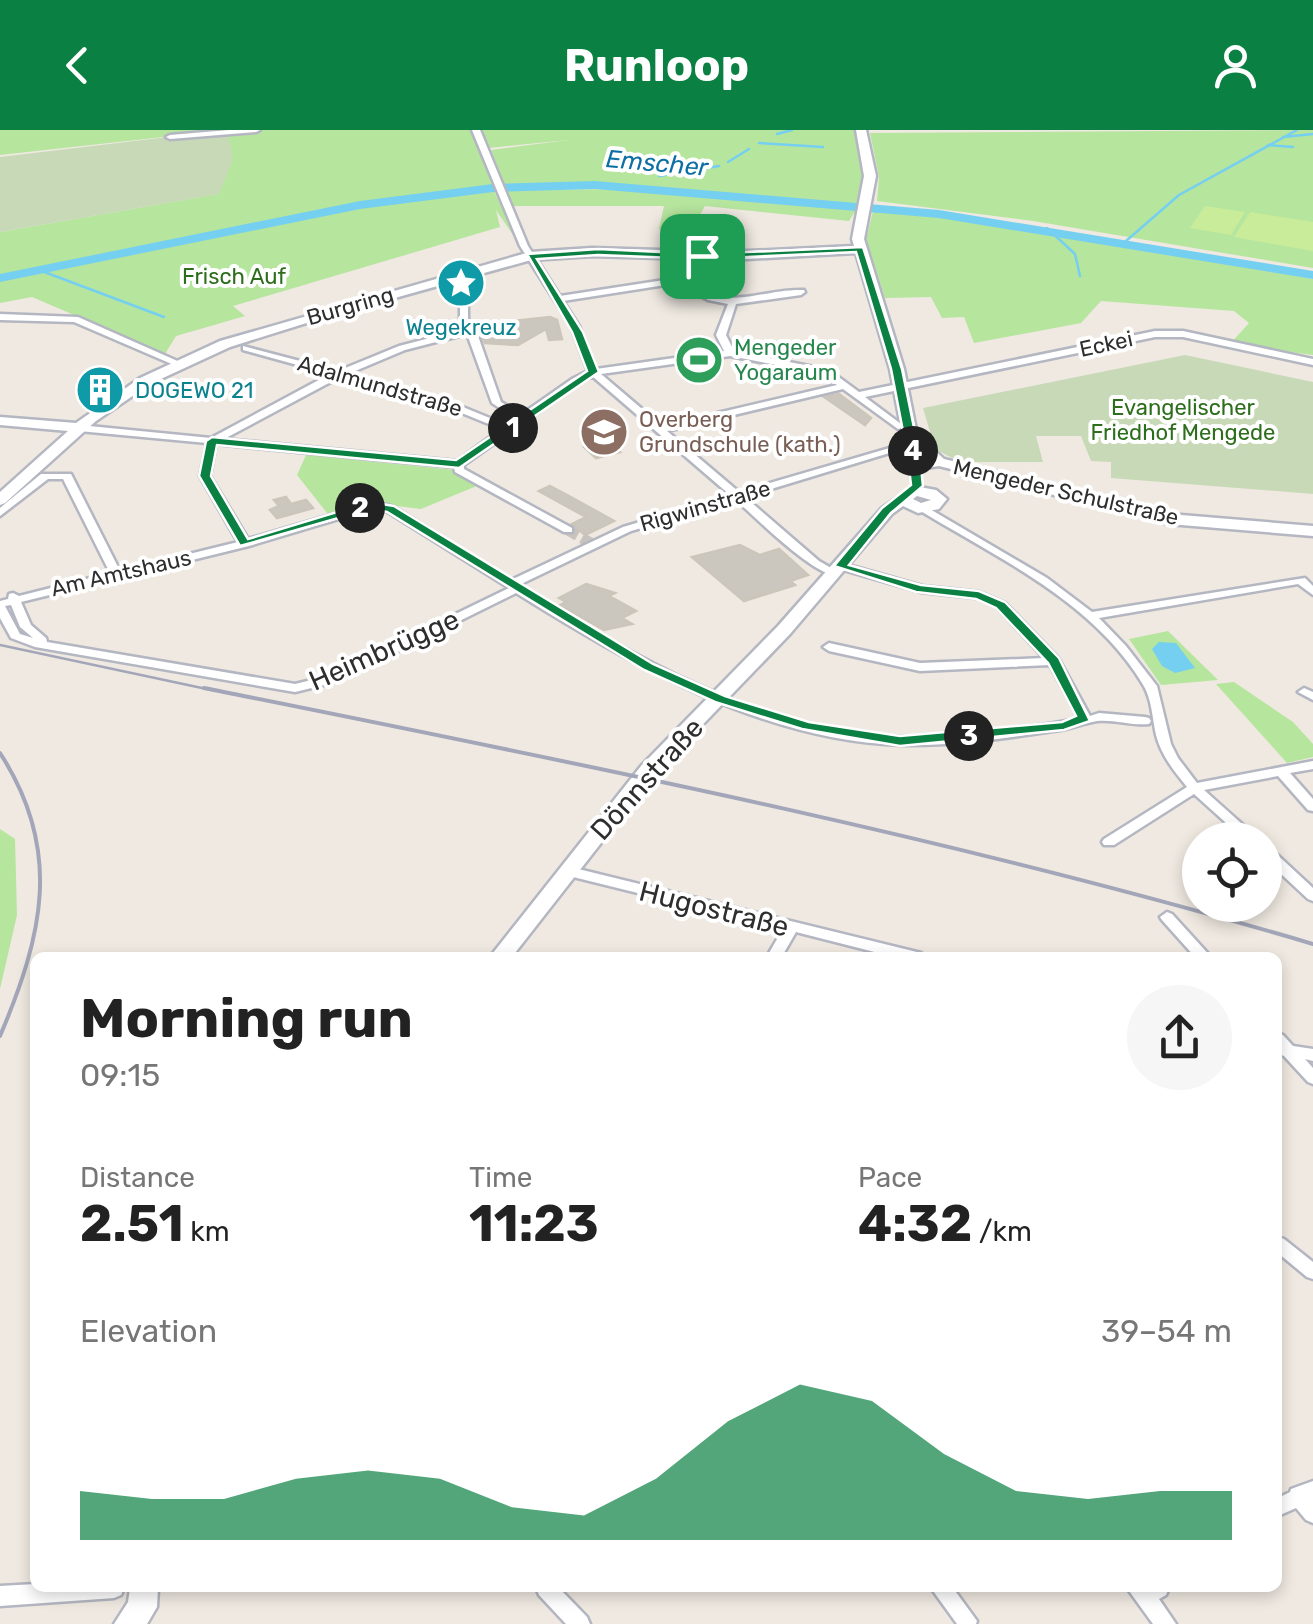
<!DOCTYPE html>
<meta charset="utf-8">
<style>
:root{--surface:#fff;--page:#f6f6f6;--text:#222;--muted:#767676;--accent:#0b8043}
body{margin:0;font-family:Rubik,sans-serif;background:var(--page);color:var(--text);height:100vh;display:flex;flex-direction:column;font-size:38px;white-space:nowrap}
*{box-sizing:border-box;margin:0}
p{font-size:32px;color:var(--muted)}
.icon{flex:none;width:55px;height:55px;fill:none;stroke:currentColor;stroke-width:2;stroke-linecap:round;stroke-linejoin:round}
.map{position:relative;flex:1;overflow:hidden}
.sheet{position:absolute;left:30px;top:822px;width:1252px;height:640px;display:flex;flex-direction:column;background:var(--surface);border-radius:15px;box-shadow:0 5px 15px #0003}
.sheet>*{flex:none}
.fabs{position:absolute;left:1182px;top:692px;display:grid;gap:20px}
.fabs a{display:grid;place-items:center;width:100px;height:100px;border-radius:50%;background:var(--surface);box-shadow:0 5px 15px #0003;font-size:50px}
.pin{position:absolute;display:grid;place-items:center;width:85px;height:85px;color:#fff;margin:-42px;border-radius:20px;box-shadow:0 5px 15px #0006}
.km{position:absolute;width:50px;height:50px;margin:-25px;border-radius:50%;background:#222;color:#fff;font-size:28px;line-height:50px;text-align:center}
.round{display:grid;place-items:center;flex:none;width:105px;height:105px;border-radius:52px;background:var(--page)}
.summary{display:flex;align-items:center;justify-content:space-between;height:170px;padding:0 50px}
h1{font-size:55px;font-weight:700;line-height:75px}
.metrics{display:grid;grid-template-columns:repeat(3,1fr);gap:15px;height:170px;padding:10px 50px}
.metrics div{display:grid;align-content:center}
.metrics b{font-size:50px;font-weight:700}
.metrics small{font-size:28px;font-weight:400}
.metrics p{font-size:28px}
.chart{height:280px;padding:20px 50px}
.chart p{display:flex;justify-content:space-between}
.chart svg{width:100%;height:180px;margin-top:10px;fill:var(--accent);opacity:.7}
header{display:flex;justify-content:space-between;align-items:center;height:130px;padding:0 50px;background:var(--accent);color:#fff;font-size:45px;font-weight:700}
.map>svg:first-child{display:block}
.green{fill:#b6e59e}
.cemetery{fill:#c8d9b8}
.pitch{fill:#c9ec9a}
.water{fill:#75cff0}
.lines{fill:none;stroke-linecap:round;stroke-linejoin:round}
.stream{stroke:#75cff0;stroke-width:2.5}
.river{fill:#75cff0;fill-rule:evenodd}
.building{fill:#cbc7bf;stroke:#cbc5ba;stroke-width:2.5}
.street-tunnel{stroke:#c8c4bd;stroke-width:11;stroke-dasharray:11 5;stroke-linecap:butt}
.street-casing{stroke:#b4b7c1;stroke-width:5}
.secondary-casing{stroke:#b4b7c1;stroke-width:5}
.street{fill:#fff;fill-rule:evenodd}
.secondary{fill:#fff;fill-rule:evenodd}
.rail-far1{stroke:#a3a6b8;stroke-width:2.5}
.rail{stroke:#a3a6b8;stroke-width:4}
.route{fill:#0b8043;stroke:#fff;stroke-width:2.5;fill-rule:evenodd}
.labels{text-anchor:middle;dominant-baseline:central;stroke-width:8;stroke-linejoin:round;paint-order:stroke}
.far-park-label{font-size:22px;fill:#2c6e1b;stroke:#fff}
.far-street-label{font-size:22px;fill:#2e2e2e;stroke:#fff}
.far-culture-label{font-size:22px;fill:#0d838f;stroke:#fff}
.far-leisure-label{font-size:22px;fill:#27864d;stroke:#fff;text-anchor:start}
.far-education-label{font-size:22px;fill:#785e54;stroke:#fff;text-anchor:start}
.far-water-label{font-size:25px;font-style:italic;fill:#0d6fa3;stroke:#fff}
.street-label{font-size:28px;fill:#2e2e2e;stroke:#fff}
</style>
<header><svg class="icon" aria-label="back" viewBox="0 0 24 24"><path d="M15 5l-7 7 7 7"/></svg>Runloop<svg class="icon" aria-label="person" viewBox="0 0 24 24"><circle cx="12" cy="8" r="4"/><path d="M4 21q1-7 8-7t8 7"/></svg></header>
<div class="map">
<svg width="1313" height="1494" viewBox="0 0 1313 1494">
<rect width="100%" height="100%" fill="#efe9e1"/>
<path class="green" d="M 0,0 L 471,0 L 490,45 L 500,43 L 491,20 L 568,10 L 489,18 L 482,0 L 861,0 L 869,40 L 864,76 C 715,63 571,50 422,66 L 494,61 L 520,115 L 496,80 L 500,97 L 233,176 L 245,186 L 176,206 L 165,224 L 32,167 L 0,173 L 0,102 L 218,64 L 209,2 L 0,25 Z
M 1313,0 L 1313,138 L 1033,91 L 877,71 L 879,47 L 870,3 Z
M 625,59 L 847,77 L 856,80 L 849,91 L 705,76 L 692,99 L 659,99 L 664,76 L 513,76 L 506,60 Z
M 874,77 L 1091,107 L 1313,149 L 1313,225 L 1230,214 L 1249,193 L 1234,181 L 1101,171 L 1081,193 L 974,213 L 964,187 L 942,188 L 931,167 L 885,168 L 866,110 Z
M 306,325 L 455,340 L 479,355 L 421,379 L 373,373 L 331,388 L 297,345 Z
M 1168,501 L 1218,550 L 1161,555 L 1129,509 Z
M 1234,552 L 1293,592 L 1313,614 L 1313,627 L 1287,633 L 1216,554 Z
M 0,699 L 15,709 L 17,785 L 0,859 Z"/>
<path class="cemetery" d="M 210,2 L 228,3 L 233,29 L 219,64 L 0,102 L 0,27 Z
M 1185,225 L 1313,252 L 1313,364 L 1111,348 L 1111,332 L 1091,331 L 1081,306 L 1036,306 L 1043,332 L 960,332 L 935,319 L 923,278 Z"/>
<path class="pitch" d="M 1205,76 L 1245,82 L 1231,105 L 1190,98 Z
M 1250,82 L 1313,92 L 1313,121 L 1234,107 Z"/>
<path class="water" d="M 1159,512 L 1176,513 L 1195,538 L 1175,543 L 1162,536 L 1152,519 Z"/>
<g class="lines">
<path class="stream" d="M 777,4 L 792,0
M 1283,7 L 1313,4
M 759,13 L 823,17
M 1268,15 L 1293,17
M 728,32 L 749,19
M 659,46 L 719,36
M 1047,98 L 1075,124 L 1080,146
M 1126,111 L 1179,65 L 1297,0
M 39,140 L 164,187"/>
<path class="river" d="M 595,51 L 939,80 L 1313,141 L 1313,149 L 939,88 L 595,59 L 493,62 L 360,79 L 0,152 L 0,144 L 360,71 L 493,54 Z"/>
</g>
<path class="building" d="M 550,187 L 557,190 L 562,209 L 549,210 L 546,199 L 518,215 L 485,213 L 483,209 L 498,208 L 495,193 Z
M 839,264 L 871,288 L 865,295 L 824,267 Z
M 606,294 L 618,308 L 607,310 L 620,322 L 596,328 L 584,317 L 595,304 L 589,297 Z
M 550,356 L 569,366 L 614,391 L 585,405 L 572,394 L 586,387 L 539,361 Z
M 286,367 L 291,374 L 306,370 L 313,378 L 277,388 L 270,380 L 279,376 L 274,370 Z
M 740,415 L 760,425 L 779,419 L 808,445 L 790,451 L 795,455 L 744,471 L 692,427 Z
M 586,454 L 615,463 L 609,466 L 636,481 L 622,488 L 632,494 L 604,500 L 560,475 L 566,472 L 559,468 Z"/>
<g class="lines">
<path class="street-tunnel" d="M 568,400 L 594,415"/>
<g class="street-casing">
<path id="street" d="M 229,0 L 260,0 L 256,2 L 170,9 L 166,7 L 170,5 Z
M 472,0 L 480,0 L 528,116 L 560,166 L 684,147 L 690,131 L 694,128 L 698,131 L 691,149 L 687,151 C 733,183 756,159 804,160 L 805,162 L 801,165 L 736,174 L 726,205 L 734,221 L 829,240 L 859,262 L 1155,201 L 1183,201 L 1313,229 L 1313,235 L 1183,207 L 1155,207 L 865,267 L 901,294 L 901,298 L 898,299 L 843,259 L 667,301 L 739,362 L 900,315 L 909,317 L 745,367 L 819,431 L 838,442 L 838,446 C 814,446 756,388 736,370 L 631,401 L 519,455 C 632,526 759,601 897,607 C 933,608 968,604 1004,599 C 1029,596 1054,595 1079,588 L 1050,535 L 920,541 L 829,521 L 823,517 L 829,513 L 920,533 L 1044,528 L 997,477 L 977,468 L 921,462 L 837,438 L 835,436 L 841,433 L 922,456 L 979,462 L 1005,473 L 1058,528 L 1090,586 L 1099,583 L 1145,587 L 1149,588 L 1151,591 L 1149,594 C 1132,596 1114,589 1097,591 C 1084,593 1072,598 1060,600 C 1007,608 954,616 901,615 C 763,611 630,534 516,463 L 336,552 L 295,562 L 35,517 L 11,508 L 0,488 L 0,471 L 8,469 L 9,464 L 13,463 L 19,466 L 110,443 L 63,349 L 48,349 L 0,386 L 0,378 L 41,344 L 71,344 L 120,441 L 238,412 L 200,346 L 207,313 L 79,301 L 74,298 L 79,295 L 211,308 L 330,244 L 243,220 L 243,216 L 338,241 L 399,216 L 465,199 L 460,189 L 460,164 L 464,161 L 468,164 L 468,189 L 476,200 L 501,272 L 522,284 L 572,249 L 588,241 L 571,196 L 520,116 ZM 678,153 L 708,170 L 728,174 L 716,205 L 724,221 L 596,239 L 579,196 L 563,171 ZM 467,204 L 492,273 L 516,289 L 507,295 L 453,273 L 348,244 L 405,220 ZM 730,226 L 823,244 L 837,255 L 662,296 L 601,244 ZM 592,246 L 730,365 L 623,397 L 511,450 L 394,377 L 375,372 L 248,409 L 210,346 L 216,314 L 454,337 L 455,342 L 564,402 L 572,402 L 572,398 L 464,339 L 464,335 L 509,303 L 514,302 L 515,299 L 523,293 L 528,292 L 529,289 L 578,253 ZM 340,247 L 447,277 L 501,299 L 457,331 L 224,309 ZM 375,378 L 386,381 L 509,458 L 328,546 L 295,554 L 47,512 L 46,508 L 31,495 L 21,472 L 249,416 ZM 11,475 L 20,497 L 33,508 L 20,504 L 5,476 Z
M 697,96 L 704,98 L 706,126 L 702,129 L 698,126 Z
M 0,184 L 78,187 L 182,233 L 174,235 L 74,192 L 0,190 Z
M 923,375 L 1047,448 L 1092,482 L 1305,448 L 1313,456 L 1313,465 L 1298,454 L 1099,488 L 1126,516 L 1157,556 L 1171,614 L 1178,628 L 1197,653 L 1313,631 L 1313,639 L 1290,643 L 1313,669 L 1313,681 L 1308,680 L 1278,646 L 1204,660 L 1260,710 L 1245,710 L 1194,664 L 1114,715 L 1104,715 L 1102,712 L 1104,709 L 1187,657 C 1174,641 1161,625 1156,605 C 1152,587 1152,568 1142,553 C 1092,471 998,428 919,380 L 919,376 Z
M 1304,558 L 1313,562 L 1313,570 L 1298,562 Z
M 1265,717 L 1270,718 L 1313,758 L 1313,771 L 1308,769 L 1265,729 Z
M 566,736 L 921,823 L 928,828 L 898,828 L 796,802 L 781,828 L 766,828 L 783,799 L 561,744 L 559,741 Z
M 1167,782 L 1172,784 L 1212,828 L 1196,828 L 1162,790 L 1160,787 Z
M 1278,903 L 1283,905 L 1293,916 L 1313,919 L 1313,931 L 1305,929 L 1313,938 L 1313,954 L 1308,952 L 1284,926 L 1279,924 Z
M 1278,1107 L 1284,1109 L 1313,1132 L 1313,1149 L 1307,1147 L 1278,1123 Z
M 1313,1351 L 1313,1393 L 1306,1390 L 1296,1378 L 1278,1386 L 1278,1368 L 1290,1362 L 1291,1359 Z
M 35,1454 L 35,1458 L 124,1458 L 121,1465 L 114,1468 L 0,1476 L 0,1456 Z
M 536,1458 L 559,1458 L 587,1487 L 590,1494 L 566,1494 L 539,1465 Z
M 931,1458 L 953,1458 L 977,1491 L 976,1494 L 957,1494 Z
M 1127,1458 L 1169,1458 L 1166,1465 L 1159,1469 L 1176,1494 L 1153,1494 Z"/>
</g>
<g class="secondary-casing">
<path id="secondary" d="M 856,0 L 866,0 L 876,46 L 864,109 L 904,239 L 920,320 L 933,319 L 944,329 L 1169,384 L 1313,396 L 1313,406 L 1169,394 L 939,336 L 913,340 L 898,328 L 906,323 L 890,239 L 856,123 L 728,130 L 592,126 L 531,130 L 316,190 L 230,217 L 150,254 L 96,291 L 5,373 L 0,375 L 0,362 L 68,301 L 0,295 L 0,287 L 76,293 L 140,248 L 220,211 L 530,122 L 592,118 L 728,122 L 854,116 L 852,109 L 864,46 Z
M 914,356 L 936,360 L 947,369 L 939,379 L 918,383 L 903,376 L 892,384 L 790,504 L 655,644 L 511,828 L 489,828 L 641,636 L 778,496 L 882,378 ZM 917,366 L 931,370 L 921,373 L 913,369 Z
M 130,1458 L 158,1458 L 157,1477 L 147,1494 L 114,1494 L 128,1472 Z"/>
</g>
<use href="#street" class="street"/>
<use href="#secondary" class="secondary"/>
<path class="rail-far1" d="M 0,515 L 216,561"/>
<path class="rail" d="M 204,558 C 577,633 948,706 1313,814
M 0,623 C 63,720 43,805 0,906"/>
</g>
<path class="route" d="M 863,117 L 902,239 L 919,322 L 912,330 L 921,337 L 923,356 L 891,383 L 849,435 L 921,455 L 979,461 L 1005,472 L 1059,528 L 1090,591 L 1064,600 L 900,616 L 802,599 L 715,572 L 644,540 L 387,382 L 370,379 L 240,416 L 199,346 L 206,311 L 212,307 L 456,330 L 587,241 L 572,202 L 527,124 L 598,119 L 702,124 ZM 856,122 L 891,239 L 907,322 L 899,330 L 909,338 L 911,355 L 882,378 L 834,436 L 916,462 L 976,469 L 996,478 L 1048,533 L 1076,586 L 1062,592 L 900,606 L 809,592 L 725,566 L 653,534 L 394,376 L 370,372 L 248,409 L 211,346 L 217,315 L 459,338 L 599,242 L 583,202 L 537,129 L 598,125 L 702,129 Z"/>
<defs>
<g id="sight-disc" transform="scale(2.5)"><circle r="9.5" fill="#0f9aa8" stroke="#fff"/><path d="M0-6L1.8-2.2L6-1.7L2.9 1.2L3.7 5.4L0 3.3L-3.7 5.4L-2.9 1.2L-6-1.7L-1.8-2.2Z" fill="#fff"/></g>
<g id="stadium-disc" transform="scale(2.5)"><circle r="9.5" fill="#2e9e5b" stroke="#fff"/><path d="M0-5a6.5 5 0 1 0 0 10a6.5 5 0 1 0 0-10ZM-3.5-1.8h7v3.6h-7Z" fill="#fff"/></g>
<g id="building-disc" transform="scale(2.5)"><circle r="9.5" fill="#0f9aa8" stroke="#fff"/><path d="M-4-6H4V6H1V3H-1V6H-4ZM-2.5-4.3h1.7v1.8h-1.7ZM.8-4.3h1.7v1.8H.8ZM-2.5-1h1.7V.8h-1.7ZM.8-1h1.7V.8H.8Z" fill="#fff"/></g>
<g id="school-disc" transform="scale(2.5)"><circle r="9.5" fill="#8d6e63" stroke="#fff"/><path d="M0-5L7-2L0 1L-7-2ZM-4 1L0 2.5L4 1V4Q0 6-4 4Z" fill="#fff"/></g>
</defs>
<g fill-rule="evenodd">
<use href="#sight-disc" x="461" y="153"/>
<use href="#stadium-disc" x="699" y="230"/>
<use href="#building-disc" x="100" y="260"/>
<use href="#school-disc" x="604" y="302"/>
</g>
<g class="labels">
<g class="far-park-label">
<text x="234" y="146">Frisch Auf</text>
<text x="1183" y="277">Evangelischer<tspan x="1183" dy="25">Friedhof Mengede</tspan></text>
</g>
<g class="far-street-label">
<text transform="translate(350 176) rotate(-16)">Burgring</text>
<text transform="translate(1106 214) rotate(-12)">Eckei</text>
<text transform="translate(380 256) rotate(16)">Adalmundstraße</text>
<text transform="translate(1066 362) rotate(13)">Mengeder Schulstraße</text>
<text transform="translate(705 376) rotate(-16)">Rigwinstraße</text>
<text transform="translate(121 443) rotate(-13)">Am Amtshaus</text>
</g>
<g class="far-culture-label">
<text x="461" y="197">Wegekreuz</text>
<text x="135" y="260" text-anchor="start">DOGEWO 21</text>
</g>
<g class="far-leisure-label">
<text x="734" y="217">Mengeder<tspan x="734" dy="25">Yogaraum</tspan></text>
</g>
<g class="far-education-label">
<text x="639" y="289">Overberg<tspan x="639" dy="25">Grundschule (kath.)</tspan></text>
</g>
<g class="far-water-label">
<text transform="translate(657 33) rotate(5)">Emscher</text>
</g>
<g class="street-label">
<text transform="translate(384 520) rotate(-24)">Heimbrügge</text>
<text transform="translate(647 649) rotate(-48)">Dönnstraße</text>
<text transform="translate(714 779) rotate(14)">Hugostraße</text>
</g>
</g>
</svg>
<div class="fabs">
<a><svg class="icon" aria-label="locate" viewBox="0 0 24 24"><circle cx="12" cy="12" r="6"/><path d="M12 2v4M12 18v4M2 12h4M18 12h4"/></svg></a>
</div>
<div class="pin" style="left:702px;top:126px;background:#1e9e55"><svg class="icon" aria-label="arrive" viewBox="0 0 24 24"><path d="M6 21V4h12l-3 4 3 4H6"/></svg></div>
<b class="km" style="left:513px;top:298px">1</b>
<b class="km" style="left:360px;top:378px">2</b>
<b class="km" style="left:969px;top:606px">3</b>
<b class="km" style="left:913px;top:321px">4</b>
<section class="sheet">
<div class="summary"><div><h1>Morning run</h1><p>09:15</p></div><a class="round"><svg class="icon" aria-label="share" viewBox="0 0 24 24"><path d="M12 15V3M7 8l5-5 5 5M5 13v7h14v-7"/></svg></a></div>
<div class="metrics">
<div><p>Distance</p><b>2.51<small> km</small></b></div>
<div><p>Time</p><b>11:23</b></div>
<div><p>Pace</p><b>4:32<small> /km</small></b></div>
</div>
<div class="chart"><p><span>Elevation</span>39–54 m</p>
<svg viewBox="0 0 160 44" preserveAspectRatio="none"><path d="M0 44V32L10 34L20 34L30 29L40 27L50 29L60 36L70 38L80 29L90 15L100 6L110 10L120 23L130 32L140 34L150 32L160 32V44z"/></svg>
</div>
</section>
</div>
